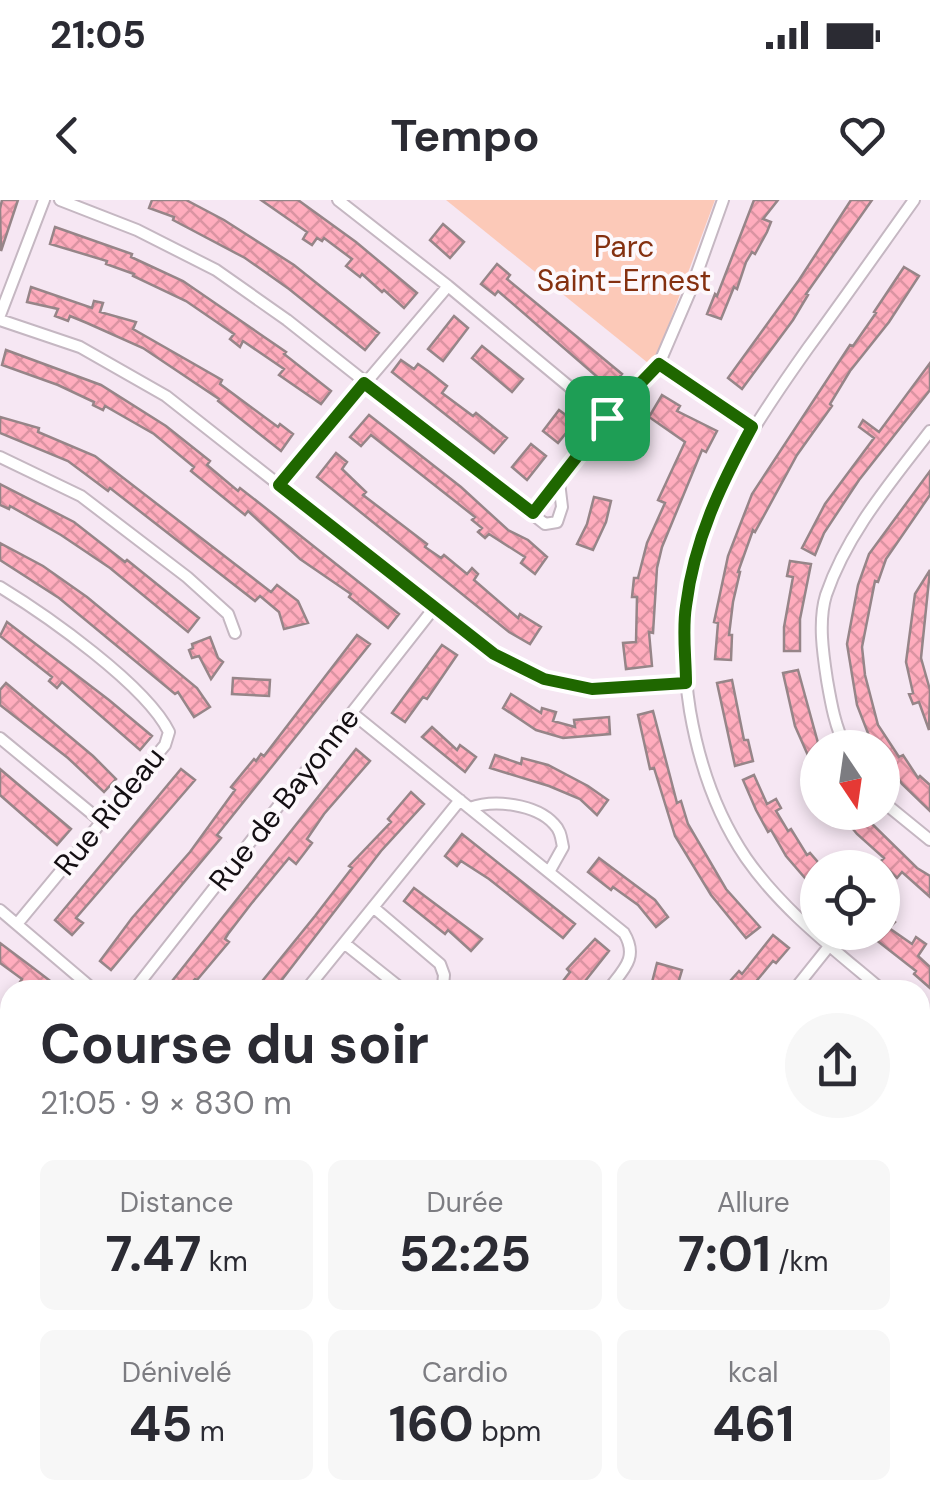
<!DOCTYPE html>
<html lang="fr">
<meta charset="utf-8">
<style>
:root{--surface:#fff;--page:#f7f7f7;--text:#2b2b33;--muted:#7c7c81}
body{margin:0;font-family:"DM Sans",sans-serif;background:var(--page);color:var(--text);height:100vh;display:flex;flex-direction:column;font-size:38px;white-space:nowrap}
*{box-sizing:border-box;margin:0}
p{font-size:32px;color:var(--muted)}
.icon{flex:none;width:55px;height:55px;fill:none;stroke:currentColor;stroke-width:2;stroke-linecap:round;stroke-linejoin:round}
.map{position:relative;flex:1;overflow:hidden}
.side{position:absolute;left:0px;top:780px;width:930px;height:532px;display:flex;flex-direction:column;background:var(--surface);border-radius:30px 30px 0 0;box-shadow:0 5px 15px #0003}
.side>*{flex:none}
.needle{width:65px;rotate:167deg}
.tools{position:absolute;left:800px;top:530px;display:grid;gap:20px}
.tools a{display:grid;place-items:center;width:100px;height:100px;border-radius:50%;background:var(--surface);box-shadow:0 5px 15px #0003;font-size:50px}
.pin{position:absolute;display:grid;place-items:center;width:85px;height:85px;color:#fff;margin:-42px;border-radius:20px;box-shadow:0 5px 15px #0006}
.round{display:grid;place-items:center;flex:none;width:105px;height:105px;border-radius:52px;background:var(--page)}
.overview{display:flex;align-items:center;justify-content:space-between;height:170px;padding:0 40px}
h1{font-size:55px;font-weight:700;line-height:75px}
.figures{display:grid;grid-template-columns:repeat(3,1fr);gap:15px;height:170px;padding:10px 40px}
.figures div{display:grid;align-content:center;border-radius:15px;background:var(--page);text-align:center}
.figures b{font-size:50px;font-weight:700}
.figures small{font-size:28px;font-weight:400}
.figures p{font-size:28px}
.status{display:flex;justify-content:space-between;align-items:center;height:70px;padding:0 50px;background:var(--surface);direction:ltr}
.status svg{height:28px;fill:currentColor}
header{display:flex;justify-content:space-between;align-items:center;height:130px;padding:0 40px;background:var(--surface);font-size:45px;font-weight:700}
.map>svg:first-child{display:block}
.green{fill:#fcc9b8}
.building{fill:url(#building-cross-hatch);stroke:#968588;stroke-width:2.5}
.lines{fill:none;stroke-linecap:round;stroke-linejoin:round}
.street-casing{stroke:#c5b7c2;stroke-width:14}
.street{stroke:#fff;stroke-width:10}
.route-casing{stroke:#fff;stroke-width:20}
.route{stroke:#1f6700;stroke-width:12}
.labels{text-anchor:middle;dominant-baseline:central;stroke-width:8;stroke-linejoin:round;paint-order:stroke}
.park-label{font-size:30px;fill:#843010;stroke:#fdf8fc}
.street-label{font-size:30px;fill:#140f13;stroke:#fdf8fc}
</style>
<div class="status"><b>21:05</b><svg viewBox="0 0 49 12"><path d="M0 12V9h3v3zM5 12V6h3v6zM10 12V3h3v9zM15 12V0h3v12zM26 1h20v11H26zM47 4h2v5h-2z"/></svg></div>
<header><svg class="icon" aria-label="back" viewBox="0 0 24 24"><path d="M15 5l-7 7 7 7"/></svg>Tempo<svg class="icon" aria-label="heart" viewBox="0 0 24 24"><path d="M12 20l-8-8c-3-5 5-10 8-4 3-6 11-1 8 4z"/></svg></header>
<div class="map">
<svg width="930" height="1311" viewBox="0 0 930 1311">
<defs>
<pattern id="building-cross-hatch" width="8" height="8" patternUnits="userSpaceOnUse" patternTransform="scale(2.5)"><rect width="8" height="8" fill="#ffacbd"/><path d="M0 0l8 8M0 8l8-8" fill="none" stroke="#da93a2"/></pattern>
</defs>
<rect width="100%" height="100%" fill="#f6e7f3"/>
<path class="green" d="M 446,0 L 715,0 L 653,167 Z"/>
<path class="building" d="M 2,0 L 18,0 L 1,51 L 0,9 Z
M 152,0 L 186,0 L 224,20 L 294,65 L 379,133 L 365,150 L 289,89 L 245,58 L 173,20 L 174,17 L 149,8 Z
M 261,0 L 298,0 L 356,42 L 417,93 L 404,108 L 384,90 L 382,92 L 362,74 L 360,77 L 346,66 L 352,59 L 324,38 L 322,41 L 317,38 L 312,45 L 303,39 L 307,32 Z
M 754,0 L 778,0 L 763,19 L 771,22 L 767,32 L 755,54 L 752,52 L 746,62 L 737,89 L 734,87 L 721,119 L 707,114 L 715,94 L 717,96 Z
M 851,0 L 872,0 L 806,94 L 808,95 L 793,120 L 742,189 L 728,178 L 799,80 Z
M 443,24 L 464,42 L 450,58 L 430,40 Z
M 55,27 L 132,54 L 131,57 L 183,81 L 286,152 L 284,154 L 331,191 L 321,204 L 279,175 L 284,169 L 243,141 L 240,147 L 230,139 L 234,134 L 186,101 L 133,76 L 134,74 L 106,64 L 107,61 L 50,44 Z
M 497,64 L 510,75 L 507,79 L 622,174 L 610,188 L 498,91 L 495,95 L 481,84 Z
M 904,67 L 919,76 L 889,122 L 850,171 L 830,204 L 832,206 L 797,255 L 755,332 L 753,330 L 738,372 L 740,372 L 733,402 L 729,435 L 732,435 L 731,460 L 715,459 L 718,423 L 714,422 L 728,356 L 752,294 L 850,145 L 853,146 L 876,113 L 874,112 Z
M 31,87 L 92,108 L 94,101 L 103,103 L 100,112 L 136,122 L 133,129 L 222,180 L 220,184 L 278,227 L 280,224 L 293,234 L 281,251 L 218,201 L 219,199 L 143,148 L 87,123 L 70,116 L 68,121 L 55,116 L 58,109 L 27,102 Z
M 454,116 L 468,128 L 443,161 L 428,149 Z
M 482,146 L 523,179 L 512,192 L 472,158 Z
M 6,150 L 101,185 L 166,226 L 210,261 L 207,265 L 238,291 L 240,288 L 263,306 L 399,414 L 388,428 L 349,397 L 351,394 L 300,359 L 248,311 L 245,315 L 191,271 L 194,267 L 154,234 L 105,206 L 103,210 L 93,205 L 94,202 L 58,185 L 2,165 Z
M 401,160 L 414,169 L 418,164 L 428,171 L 447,186 L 442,193 L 473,216 L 476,213 L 507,238 L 494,253 L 392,172 Z
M 930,163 L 930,190 L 859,280 L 824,333 L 815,355 L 802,348 L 825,304 L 874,238 L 859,227 L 863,220 L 879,232 Z
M 662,195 L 680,206 L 677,211 L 717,231 L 706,252 L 702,250 L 662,347 L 657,368 L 653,433 L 649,432 L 652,466 L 626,469 L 623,443 L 636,442 L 637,397 L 632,397 L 634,378 L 638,378 L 647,343 L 665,303 L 658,300 L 685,242 L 649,217 Z
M 559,210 L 575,222 L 558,243 L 543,231 Z
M 369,215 L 461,287 L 508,330 L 528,340 L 547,357 L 535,374 L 521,363 L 525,357 L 489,334 L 485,338 L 478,332 L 482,328 L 472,320 L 475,317 L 371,235 L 361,246 L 350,237 Z
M 0,217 L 39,228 L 38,232 L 95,256 L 271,392 L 277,385 L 298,401 L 308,423 L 284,429 L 279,412 L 260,396 L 255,401 L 110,288 L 108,291 L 68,261 L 0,233 Z
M 531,244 L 546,256 L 527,280 L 512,267 Z
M 336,253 L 347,262 L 342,269 L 366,292 L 363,295 L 427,344 L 425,347 L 441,358 L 444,355 L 467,374 L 472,368 L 478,374 L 474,380 L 518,418 L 520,414 L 541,427 L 530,444 L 509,432 L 317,277 Z
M 930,271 L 930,295 L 886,359 L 878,382 L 875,381 L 862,447 L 865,475 L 878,525 L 899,557 L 903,555 L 918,578 L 920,576 L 930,585 L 930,611 L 902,584 L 882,554 L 882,548 L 875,548 L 871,541 L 857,505 L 847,444 L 858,385 L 869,354 Z
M 0,284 L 74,322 L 125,362 L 127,360 L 199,418 L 188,432 L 110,368 L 61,335 L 10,306 L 9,309 L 0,305 Z
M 594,297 L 611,301 L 606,322 L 593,350 L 577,344 L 587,324 Z
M 0,343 L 43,366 L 87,397 L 197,488 L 210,507 L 194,517 L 178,492 L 175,494 L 59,398 L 0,360 Z
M 790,361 L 811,364 L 800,419 L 800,451 L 784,451 L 784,427 L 793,377 L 787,376 Z
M 930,370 L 921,458 L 930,490 L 929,530 L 919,502 L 913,504 L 909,494 L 913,493 L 906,462 L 915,394 Z
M 7,422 L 109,500 L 152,536 L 140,550 L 62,482 L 57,488 L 49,481 L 52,477 L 0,436 Z
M 357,435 L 370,444 L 217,635 L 221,638 L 111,770 L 100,761 L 132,718 L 190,652 L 235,590 L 231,587 L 254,559 L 256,561 L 261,554 L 264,556 Z
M 210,437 L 218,458 L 223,462 L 211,479 L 199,456 L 192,458 L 189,450 L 193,448 L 192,444 Z
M 442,445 L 457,455 L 427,499 L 423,497 L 405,522 L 392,513 Z
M 798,470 L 818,543 L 818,578 L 795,526 L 783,473 Z
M 233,478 L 270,480 L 269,496 L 232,494 Z
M 732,480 L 744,540 L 748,540 L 753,561 L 735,566 L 717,483 Z
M 6,483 L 93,556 L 116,579 L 104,592 L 68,558 L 0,505 L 0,490 Z
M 511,494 L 541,513 L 542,508 L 556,512 L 553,521 L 575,527 L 574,520 L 609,517 L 610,534 L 563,538 L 536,530 L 503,508 Z
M 653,511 L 677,603 L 681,601 L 688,624 L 726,689 L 760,727 L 746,738 L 711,695 L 675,636 L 654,568 L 650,569 L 638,515 Z
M 432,527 L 457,550 L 460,545 L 476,557 L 465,572 L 422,537 Z
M 356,549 L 370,561 L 324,614 L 307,639 L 312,643 L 296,664 L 289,658 L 251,704 L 228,734 L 225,739 L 229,742 L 197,780 L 195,779 L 185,790 L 165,790 Z
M 495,555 L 521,564 L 522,558 L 548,565 L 588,586 L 608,600 L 597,615 L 580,599 L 549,586 L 490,568 Z
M 0,569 L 71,629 L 57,645 L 0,595 Z
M 181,569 L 195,580 L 76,718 L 83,723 L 72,735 L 55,720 Z
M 754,575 L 767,604 L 776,599 L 781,608 L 776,611 L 788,631 L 791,629 L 807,655 L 810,653 L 823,668 L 818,668 L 818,679 L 811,685 L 786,656 L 771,630 L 768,632 L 756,610 L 743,580 Z
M 411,592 L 424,604 L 381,651 L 274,790 L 255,790 L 315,716 L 352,668 L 349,666 L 391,622 L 388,619 Z
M 839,612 L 860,612 L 917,668 L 930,676 L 930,697 L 902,672 L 897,678 L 880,662 L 884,658 L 857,634 Z
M 462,634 L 575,724 L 563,738 L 489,679 L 461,661 L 457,666 L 445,656 Z
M 599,658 L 655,700 L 668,717 L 656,727 L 638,705 L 613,687 L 611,690 L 588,672 Z
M 414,688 L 482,739 L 471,751 L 448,730 L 445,734 L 404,701 Z
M 882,712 L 895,722 L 889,728 L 912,744 L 916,737 L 926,744 L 918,756 L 930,767 L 930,788 L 914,774 L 916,771 L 866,732 L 882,732 Z
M 773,735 L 789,748 L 776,763 L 773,761 L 749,790 L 722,790 L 739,771 L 742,774 Z
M 595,739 L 609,751 L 578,790 L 556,790 L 570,772 L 567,769 Z
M 0,743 L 32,767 L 62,790 L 30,790 L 20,782 L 22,779 L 0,763 Z
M 657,763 L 682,770 L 676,790 L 650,790 Z"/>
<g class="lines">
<g class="street-casing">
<path id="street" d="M 60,0 L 137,30 L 216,70 L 287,120 L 545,324 L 557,322 L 562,307 L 559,282
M 338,0 L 448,86 L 607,218
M 0,115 L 44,0
M 0,120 L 80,147 L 166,196 L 494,454 L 544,479 L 593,489 L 686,483
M 659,164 L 752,227
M 0,257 L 81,296 L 187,377 L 228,414 L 235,433
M 279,285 L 448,86
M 533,313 L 607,218 L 659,164 L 692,87 L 723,0
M 0,387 C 46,415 146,485 169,532 L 165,545 L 17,724
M 352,513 L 624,733 C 639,758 623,770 608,790
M 0,538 L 102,622
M 846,548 C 835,527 831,503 827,480 C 823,454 818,421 826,395 C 847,333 891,282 930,231
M 882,601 L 930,640
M 470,608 C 494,599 536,604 554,624 C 561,631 561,638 563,647 L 549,672
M 373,707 L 440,764 L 444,775 L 443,786 L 438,790
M 0,710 L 94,790
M 344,743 L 403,790
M 134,790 L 434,408
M 306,790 L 460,600
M 794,790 L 830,745
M 882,790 C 835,750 782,710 746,658 C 716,614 699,563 690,511 C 666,361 725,265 808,148 C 844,99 879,49 914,0
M 920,822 L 930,831
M 0,892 L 10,901
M 920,1005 L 930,1013
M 0,1067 L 10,1075
M 920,1067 L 930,1055
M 920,1278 L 930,1266
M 283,1302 L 293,1311
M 490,1302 L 500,1311
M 18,1311 L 25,1302
M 191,1311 L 198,1302
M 371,1311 L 378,1302
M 710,1311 L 717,1302
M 892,1311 L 899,1302"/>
</g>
<use href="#street" class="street"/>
</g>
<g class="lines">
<g class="route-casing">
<path id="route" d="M 659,164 L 752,227 C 721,284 694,340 686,406 C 682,431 686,458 686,483 L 592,489 L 544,479 L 494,454 L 279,285 L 364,183 L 533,313 L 607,218 Z"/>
</g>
<use href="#route" class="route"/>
</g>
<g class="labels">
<g class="park-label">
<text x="624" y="46">Parc<tspan x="624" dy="34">Saint-Ernest</tspan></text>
</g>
<g class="street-label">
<text transform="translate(284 599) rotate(-52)">Rue de Bayonne</text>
<text transform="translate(109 611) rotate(-51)">Rue Rideau</text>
</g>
</g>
</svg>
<div class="tools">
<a><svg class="needle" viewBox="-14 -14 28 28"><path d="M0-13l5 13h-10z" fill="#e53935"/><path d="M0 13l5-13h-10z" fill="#7c7c81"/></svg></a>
<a><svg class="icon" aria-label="locate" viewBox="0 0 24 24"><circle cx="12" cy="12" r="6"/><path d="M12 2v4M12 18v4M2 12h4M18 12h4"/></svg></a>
</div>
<div class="pin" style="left:607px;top:218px;background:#1e9e55"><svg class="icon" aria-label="arrive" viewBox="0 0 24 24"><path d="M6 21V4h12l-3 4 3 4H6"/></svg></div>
<section class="side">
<div class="overview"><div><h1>Course du soir</h1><p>21:05 · 9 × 830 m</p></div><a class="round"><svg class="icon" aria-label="share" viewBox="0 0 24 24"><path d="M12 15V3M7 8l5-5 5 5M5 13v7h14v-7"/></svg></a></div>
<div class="figures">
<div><p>Distance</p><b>7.47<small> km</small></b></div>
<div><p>Durée</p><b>52:25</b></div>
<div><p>Allure</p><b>7:01<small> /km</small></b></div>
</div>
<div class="figures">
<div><p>Dénivelé</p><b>45<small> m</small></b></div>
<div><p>Cardio</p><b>160<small> bpm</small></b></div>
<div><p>kcal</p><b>461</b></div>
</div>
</section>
</div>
